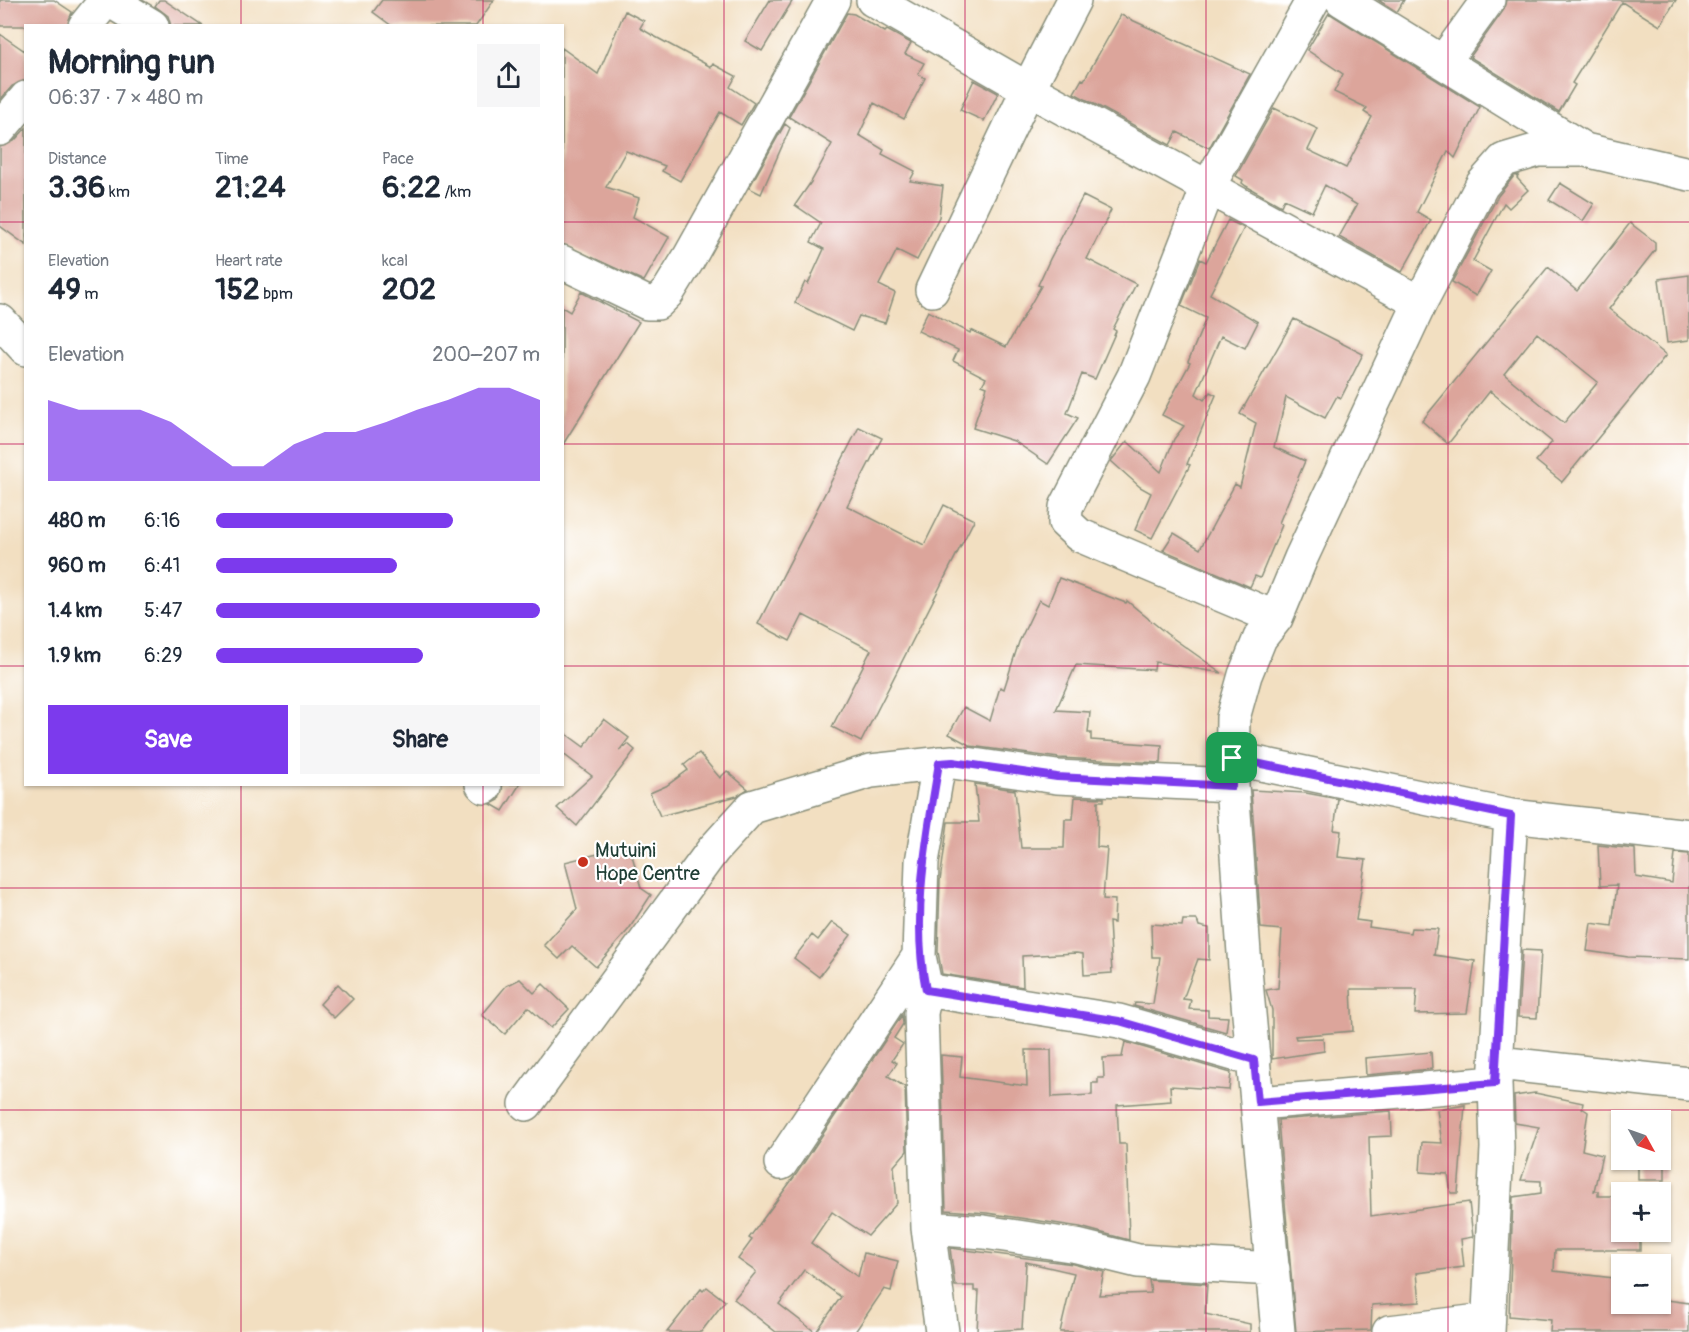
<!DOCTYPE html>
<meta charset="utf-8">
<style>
:root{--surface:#fff;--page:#f6f6f7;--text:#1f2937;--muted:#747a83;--accent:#7c3aed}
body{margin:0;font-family:Pangolin,sans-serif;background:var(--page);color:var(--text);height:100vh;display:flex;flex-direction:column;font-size:22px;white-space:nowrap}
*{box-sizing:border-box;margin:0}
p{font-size:20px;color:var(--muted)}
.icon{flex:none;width:33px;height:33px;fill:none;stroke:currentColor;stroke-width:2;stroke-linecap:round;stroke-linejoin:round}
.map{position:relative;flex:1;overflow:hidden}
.side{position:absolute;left:24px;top:24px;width:540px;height:762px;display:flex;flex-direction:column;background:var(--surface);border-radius:0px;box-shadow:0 2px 4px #0004}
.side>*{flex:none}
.needle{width:39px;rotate:130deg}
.buttons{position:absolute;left:1611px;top:1110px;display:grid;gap:12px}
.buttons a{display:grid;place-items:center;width:60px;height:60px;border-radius:0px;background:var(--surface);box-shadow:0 2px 4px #0004;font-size:30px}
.pin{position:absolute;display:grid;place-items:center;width:51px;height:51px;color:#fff;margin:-26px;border-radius:12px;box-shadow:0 3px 9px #0006}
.round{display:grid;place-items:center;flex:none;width:63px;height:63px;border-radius:0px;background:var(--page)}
.headline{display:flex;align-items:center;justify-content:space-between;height:102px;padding:0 24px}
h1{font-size:33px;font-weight:800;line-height:45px}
.figures{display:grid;grid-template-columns:repeat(3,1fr);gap:9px;height:102px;padding:6px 24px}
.figures div{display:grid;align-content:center}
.figures b{font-size:30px;font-weight:800}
.figures small{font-size:16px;font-weight:400}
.figures p{font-size:16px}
.chart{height:168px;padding:12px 24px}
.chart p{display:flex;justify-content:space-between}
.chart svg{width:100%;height:108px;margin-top:6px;fill:var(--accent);opacity:.7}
.cta{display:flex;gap:12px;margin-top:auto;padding:12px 24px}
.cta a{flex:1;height:69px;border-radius:0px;background:var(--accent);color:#fff;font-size:24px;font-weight:800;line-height:69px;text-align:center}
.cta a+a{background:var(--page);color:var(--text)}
ul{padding:0 24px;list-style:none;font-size:20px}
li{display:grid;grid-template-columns:96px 72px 1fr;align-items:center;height:45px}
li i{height:15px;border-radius:8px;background:var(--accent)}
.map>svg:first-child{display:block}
.building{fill:#dca59b;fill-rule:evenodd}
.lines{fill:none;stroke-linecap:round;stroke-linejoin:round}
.minor-casing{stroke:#888e7a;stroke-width:36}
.minor{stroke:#fff;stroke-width:33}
.route-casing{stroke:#fff;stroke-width:12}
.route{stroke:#7c3aed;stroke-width:8}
.grid{fill:none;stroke:#c2185b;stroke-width:1.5;stroke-opacity:0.55}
.poi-dot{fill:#c8321e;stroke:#fff;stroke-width:2}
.labels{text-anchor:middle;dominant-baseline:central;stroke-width:4.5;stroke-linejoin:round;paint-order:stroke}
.poi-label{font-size:20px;fill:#1f3d34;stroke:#fff;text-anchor:start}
</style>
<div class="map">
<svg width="1689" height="1332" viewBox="0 0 1689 1332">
<rect width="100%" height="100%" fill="#fff"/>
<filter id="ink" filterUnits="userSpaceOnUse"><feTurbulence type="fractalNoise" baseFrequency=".0167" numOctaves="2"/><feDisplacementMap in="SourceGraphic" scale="12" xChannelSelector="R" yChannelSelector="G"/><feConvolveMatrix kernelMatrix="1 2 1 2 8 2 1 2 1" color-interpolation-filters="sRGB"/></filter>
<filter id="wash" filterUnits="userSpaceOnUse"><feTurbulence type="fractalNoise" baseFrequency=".008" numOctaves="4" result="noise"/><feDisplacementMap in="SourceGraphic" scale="24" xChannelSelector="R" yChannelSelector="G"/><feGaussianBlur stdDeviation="1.35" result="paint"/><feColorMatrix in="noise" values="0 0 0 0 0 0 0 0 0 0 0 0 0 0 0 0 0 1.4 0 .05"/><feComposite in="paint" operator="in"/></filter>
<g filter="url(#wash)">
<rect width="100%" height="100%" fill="#f2dfc1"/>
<g id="blocks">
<path class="building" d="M 0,0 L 54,0 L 72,12 L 67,26 L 0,26 Z
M 159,0 L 164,0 L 203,26 L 171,26 L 168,16 L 155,6 Z
M 382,0 L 494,0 L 476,26 L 392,26 L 373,12 Z
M 770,0 L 793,0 L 762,51 L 745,41 Z
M 1378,0 L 1404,0 L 1397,12 Z
M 1506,0 L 1676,0 L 1660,26 L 1622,2 L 1572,83 L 1575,85 L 1559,112 L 1470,57 L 1503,11 Z
M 625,11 L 644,21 L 640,28 L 652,35 L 711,67 L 713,64 L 736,76 L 730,87 L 754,103 L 741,125 L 720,112 L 680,181 L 662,171 L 665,166 L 626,151 L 606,187 L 639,198 L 633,217 L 669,237 L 644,281 L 562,244 L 562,48 L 598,74 Z
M 847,13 L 854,14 L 885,32 L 887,30 L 911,43 L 905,54 L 924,63 L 918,74 L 925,78 L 904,119 L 874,103 L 859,135 L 884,150 L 882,154 L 915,171 L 910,181 L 943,186 L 939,217 L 917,260 L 897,250 L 879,285 L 895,293 L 885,323 L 859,316 L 852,331 L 795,303 L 805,282 L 808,284 L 824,249 L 811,242 L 821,223 L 795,205 L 811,182 L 832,144 L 789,117 Z
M 1329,13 L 1480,107 L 1455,158 L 1448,151 L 1417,212 L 1431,220 L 1402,272 L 1339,237 L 1357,205 L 1325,185 L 1312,212 L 1284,199 L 1281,206 L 1246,186 L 1242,183 L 1243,180 L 1236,176 L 1274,108 L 1318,129 L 1308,150 L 1346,168 L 1372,117 L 1364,112 L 1367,108 L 1334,92 L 1343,74 L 1307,50 Z
M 1121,15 L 1250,74 L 1209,148 L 1177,132 L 1170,145 L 1074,93 L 1082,79 L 1084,80 Z
M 0,34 L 26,52 L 26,80 L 12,86 L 0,100 Z
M 974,80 L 998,93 L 984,121 L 960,110 Z
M 785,124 L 790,128 L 761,194 L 749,188 Z
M 26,128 L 26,245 L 0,226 L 0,147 L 14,141 Z
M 1519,175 L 1517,178 L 1528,190 L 1509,208 L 1504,203 L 1473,261 L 1491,271 L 1476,296 L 1452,282 L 1498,196 L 1514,176 Z
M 1560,183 L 1594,204 L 1583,221 L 1549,200 Z
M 1083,196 L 1111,210 L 1087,259 L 1136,284 L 1113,329 L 1116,331 L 1095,379 L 1082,374 L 1067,413 L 1078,418 L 1048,464 L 1014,441 L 973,428 L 987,387 L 982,385 L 986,378 L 953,361 L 958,350 L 918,331 L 928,311 L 970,333 L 971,330 L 1006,347 L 1041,286 L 1038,285 L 1050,259 Z
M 1228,220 L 1244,228 L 1210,294 L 1258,322 L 1245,348 L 1221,336 L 1196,394 L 1204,400 L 1210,392 L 1216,395 L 1187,464 L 1190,465 L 1152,538 L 1135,530 L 1151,493 L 1140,487 L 1111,461 L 1127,441 L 1161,472 L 1174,439 L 1184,426 L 1162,415 L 1190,363 L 1188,362 L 1206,318 L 1181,306 L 1200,259 L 1206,262 Z
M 1630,223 L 1655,242 L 1655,250 L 1609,309 L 1666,355 L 1562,482 L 1536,461 L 1552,442 L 1490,391 L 1448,444 L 1422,421 L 1548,267 L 1577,291 ZM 1537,333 L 1598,382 L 1564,423 L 1504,374 Z
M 1689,275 L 1689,340 L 1667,343 L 1659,279 Z
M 581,292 L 639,322 L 562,446 L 562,307 L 570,312 Z
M 1294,319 L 1363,354 L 1341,398 L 1337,396 L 1325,418 L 1286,397 L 1274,447 L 1305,461 L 1279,523 L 1282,525 L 1260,578 L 1255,576 L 1250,587 L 1163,550 L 1174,533 L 1200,549 L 1235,484 L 1240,487 L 1256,423 L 1240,414 Z
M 859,427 L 882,438 L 847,506 L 924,545 L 944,505 L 974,520 L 861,742 L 832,727 L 871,650 L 803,615 L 790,641 L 758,624 Z
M 1059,578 L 1126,603 L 1127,601 L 1167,634 L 1222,673 L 1155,662 L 1154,670 L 1076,665 L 1056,710 L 1090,712 L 1088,733 L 1091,733 L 1091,740 L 1162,745 L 1161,763 L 1059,758 L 971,746 L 949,734 L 964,707 L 990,721 L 1000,687 L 1004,689 L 1019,642 L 1039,600 L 1048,605 Z
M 604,719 L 629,738 L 619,751 L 628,744 L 635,750 L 577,826 L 557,808 L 592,776 L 562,753 L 562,731 L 584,747 Z
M 699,753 L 720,778 L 727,771 L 748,789 L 737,796 L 660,816 L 650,793 L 666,786 L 688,770 L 684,765 Z
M 503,784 L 520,784 L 503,811 L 491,804 L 499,800 Z
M 975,784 L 1015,790 L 1021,848 L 1064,848 L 1065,819 L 1073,819 L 1075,797 L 1104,798 L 1104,801 L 1098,801 L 1097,847 L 1107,848 L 1103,899 L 1115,900 L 1114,923 L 1109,922 L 1112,973 L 1084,975 L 1083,954 L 1076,953 L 1022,956 L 1023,987 L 942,974 L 938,952 L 940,881 L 948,822 L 979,822 Z
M 1251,790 L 1306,793 L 1338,799 L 1334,830 L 1341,831 L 1338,857 L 1366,860 L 1356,920 L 1370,922 L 1369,927 L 1410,933 L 1411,928 L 1438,929 L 1434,955 L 1475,961 L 1467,1013 L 1415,1014 L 1417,989 L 1351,989 L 1353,1031 L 1295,1036 L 1296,1039 L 1323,1038 L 1324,1051 L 1272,1059 L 1272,1010 L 1266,990 L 1278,988 L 1282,930 L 1261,928 Z
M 1598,845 L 1635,849 L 1636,877 L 1672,883 L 1675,853 L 1689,854 L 1689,959 L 1628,957 L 1587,951 L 1591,923 L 1612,926 L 1617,885 L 1600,886 Z
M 622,848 L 630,848 L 641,888 L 651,895 L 629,929 L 596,967 L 572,946 L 559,959 L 544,945 L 577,909 L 565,862 Z
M 1183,920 L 1197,920 L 1199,926 L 1209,928 L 1209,960 L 1198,959 L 1183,999 L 1191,1000 L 1189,1009 L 1208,1010 L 1208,1016 L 1228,1017 L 1226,1032 L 1134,1006 L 1135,1003 L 1153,1004 L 1160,957 L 1152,957 L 1151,924 L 1182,926 Z
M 832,922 L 851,935 L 819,977 L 794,958 L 812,935 L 818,940 Z
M 1522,950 L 1541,951 L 1537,1018 L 1518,1017 Z
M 520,979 L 534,993 L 543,984 L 569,1009 L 551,1028 L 528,1007 L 505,1034 L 482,1015 L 506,986 Z
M 338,984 L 353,999 L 334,1018 L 320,1004 Z
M 902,1015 L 903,1024 L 894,1038 L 903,1044 L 892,1060 L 897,1063 L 888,1076 L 905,1087 L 907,1151 L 894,1166 L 897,1203 L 868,1236 L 832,1212 L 811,1243 L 858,1277 L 864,1253 L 898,1261 L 891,1291 L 884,1289 L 855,1332 L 816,1332 L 841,1297 L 804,1270 L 779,1304 L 815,1332 L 776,1332 L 734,1299 L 756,1272 L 738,1259 L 752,1240 L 749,1238 L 797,1173 Z
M 1125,1042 L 1231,1073 L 1229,1090 L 1170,1086 L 1171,1101 L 1117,1105 L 1119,1144 L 1126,1144 L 1129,1240 L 1080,1227 L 987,1213 L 946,1210 L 941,1055 L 962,1057 L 960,1077 L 1027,1086 L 1026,1050 L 1051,1050 L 1052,1097 L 1092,1095 L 1092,1083 L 1098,1083 L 1098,1078 L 1104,1078 L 1103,1058 L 1122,1057 Z
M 1431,1052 L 1432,1069 L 1366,1075 L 1365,1058 Z
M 1535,1093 L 1583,1103 L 1582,1108 L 1588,1112 L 1582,1150 L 1602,1155 L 1594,1191 L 1598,1191 L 1598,1196 L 1622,1196 L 1622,1232 L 1640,1232 L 1640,1250 L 1555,1250 L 1554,1271 L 1622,1279 L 1622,1304 L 1660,1304 L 1660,1299 L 1689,1303 L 1689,1332 L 1550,1332 L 1551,1320 L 1509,1316 L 1513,1197 L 1541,1193 L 1541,1181 L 1521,1180 L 1539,1127 L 1515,1123 L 1514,1096 Z
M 1465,1105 L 1458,1193 L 1451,1193 L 1448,1174 L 1420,1172 L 1422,1142 L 1442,1143 L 1437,1110 Z
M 1391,1111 L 1392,1136 L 1369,1137 L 1371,1216 L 1469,1202 L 1473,1237 L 1461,1239 L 1464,1267 L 1417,1273 L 1420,1302 L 1372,1305 L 1371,1330 L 1296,1332 L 1278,1120 Z
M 1638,1160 L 1665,1160 L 1665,1180 L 1638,1180 Z
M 950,1248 L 1073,1264 L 1104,1272 L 1099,1295 L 1151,1293 L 1149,1280 L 1207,1284 L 1205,1314 L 1250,1324 L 1250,1332 L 1060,1332 L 1074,1273 L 1026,1262 L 1022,1329 L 977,1332 L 979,1291 L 974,1291 L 974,1286 L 955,1286 Z
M 707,1287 L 725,1301 L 701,1332 L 667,1332 L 701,1289 L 703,1291 Z"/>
</g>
</g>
<g filter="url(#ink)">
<use href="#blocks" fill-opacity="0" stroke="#888e7a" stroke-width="1.5"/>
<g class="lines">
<g class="minor-casing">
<path id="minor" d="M 109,0 L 152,26
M 873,0 L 1028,89 L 1420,303
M 1342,0 L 1585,150
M 85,26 L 106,0
M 1444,61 L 1488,0
M 0,129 L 26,98
M 562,262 L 647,303 L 657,303 L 668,292 L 689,258 L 833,0
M 932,290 L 1028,89 L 1074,0
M 0,321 L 26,349
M 1276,618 L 1079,535 L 1065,522 L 1066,507 L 1134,376 L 1208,187 L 1313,0
M 1232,758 L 1511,816 L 1689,836
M 939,763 L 922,862 L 919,956 L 926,990 L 921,1013 L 928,1228 L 942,1332
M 482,784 L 485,787
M 926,990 L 1119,1021 L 1254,1060
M 1498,1063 L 1689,1084
M 1258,1103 L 1495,1083
M 526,1104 L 713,850 L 752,807 L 871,771 L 953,762 L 1057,777 L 1232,785
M 781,1163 L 919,956
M 928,1228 L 984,1232 L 1077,1246 L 1138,1261 L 1273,1269
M 1278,1332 L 1246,981 L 1232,785 L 1233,718 L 1245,675 L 1260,638 L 1276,618 L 1301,558 L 1420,303 L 1482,185 L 1504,160 L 1538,150 L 1585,150 L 1689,174
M 1389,1332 L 1487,1320
M 1488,1332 L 1497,1148 L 1495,1083 L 1511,816"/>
</g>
<use href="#minor" class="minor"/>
</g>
</g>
<g class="lines" filter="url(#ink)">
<g class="route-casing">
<path id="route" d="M 1232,758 L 1511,816 L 1495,1083 L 1258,1102 L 1254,1060 L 1119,1021 L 926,990 C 911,916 927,836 939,763 L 953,762 L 1057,777 L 1232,786 Z"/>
</g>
<use href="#route" class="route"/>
</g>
<path class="grid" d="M 241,0 L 241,26M 483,0 L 483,26M 724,0 L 724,1332M 965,0 L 965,1332M 1206,0 L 1206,1332M 1448,0 L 1448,1332M 0,222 L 26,222M 562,222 L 1689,222M 0,444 L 26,444M 562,444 L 1689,444M 0,666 L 26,666M 562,666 L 1689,666M 241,784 L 241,1332M 483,784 L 483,1332M 0,888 L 1689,888M 0,1110 L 1689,1110"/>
<circle class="poi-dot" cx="583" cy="862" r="6"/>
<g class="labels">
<g class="poi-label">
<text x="595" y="850">Mutuini<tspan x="595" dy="23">Hope Centre</tspan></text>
</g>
</g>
</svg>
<div class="buttons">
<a><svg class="needle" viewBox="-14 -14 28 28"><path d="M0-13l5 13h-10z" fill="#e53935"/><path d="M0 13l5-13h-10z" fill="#747a83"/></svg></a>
<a>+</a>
<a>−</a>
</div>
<div class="pin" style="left:1232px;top:758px;background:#1e9e55"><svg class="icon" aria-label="arrive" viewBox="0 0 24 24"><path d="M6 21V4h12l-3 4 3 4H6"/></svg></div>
<section class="side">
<div class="headline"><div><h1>Morning run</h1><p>06:37 · 7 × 480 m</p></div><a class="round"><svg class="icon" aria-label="share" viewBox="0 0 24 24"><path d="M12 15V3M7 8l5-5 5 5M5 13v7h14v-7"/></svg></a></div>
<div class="figures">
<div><p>Distance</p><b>3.36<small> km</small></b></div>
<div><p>Time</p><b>21:24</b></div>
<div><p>Pace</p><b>6:22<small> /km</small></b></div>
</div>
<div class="figures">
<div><p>Elevation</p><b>49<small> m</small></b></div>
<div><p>Heart rate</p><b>152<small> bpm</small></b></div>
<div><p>kcal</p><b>202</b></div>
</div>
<div class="chart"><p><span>Elevation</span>200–207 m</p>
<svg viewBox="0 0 160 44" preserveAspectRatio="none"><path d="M0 44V11L10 15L20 15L30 15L40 20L50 29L60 38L70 38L80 29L90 24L100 24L110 20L120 15L130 11L140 6L150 6L160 11V44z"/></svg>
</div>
<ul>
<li><b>480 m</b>6:16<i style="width:73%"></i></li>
<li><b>960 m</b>6:41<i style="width:56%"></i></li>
<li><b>1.4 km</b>5:47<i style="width:100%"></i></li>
<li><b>1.9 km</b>6:29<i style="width:64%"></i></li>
</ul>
<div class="cta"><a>Save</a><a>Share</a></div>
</section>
</div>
